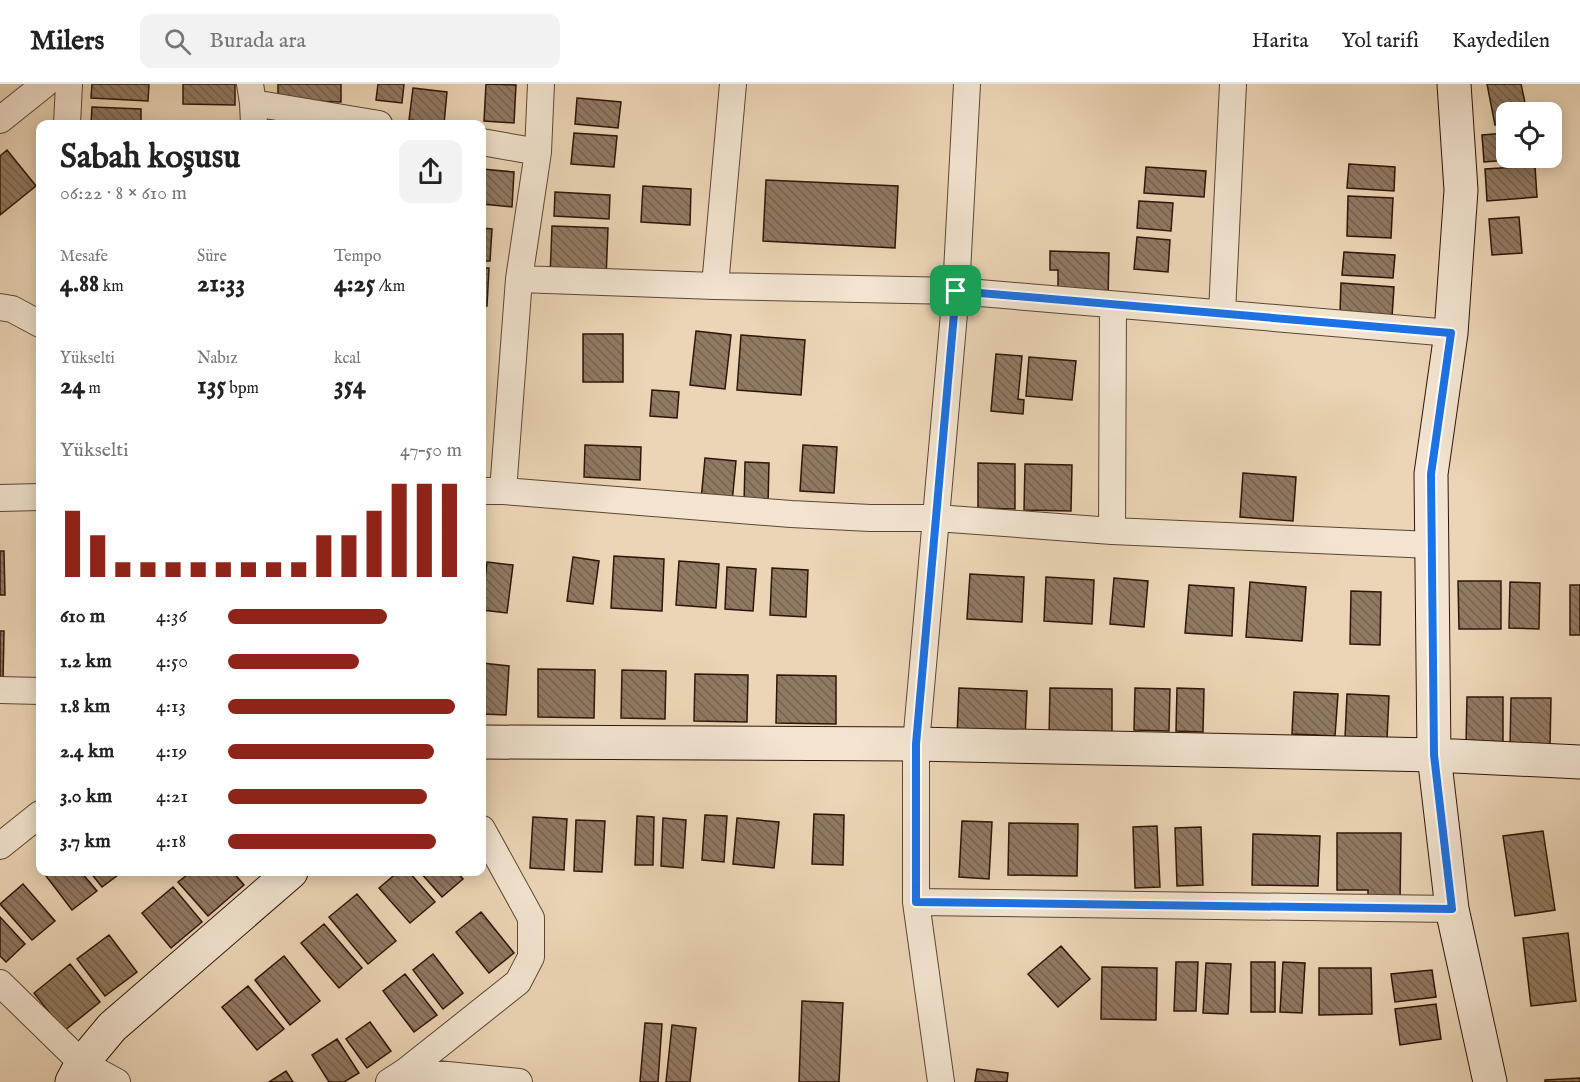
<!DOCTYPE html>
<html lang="tr">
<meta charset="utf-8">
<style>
:root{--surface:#fff;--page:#f2f2f2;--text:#222;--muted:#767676;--line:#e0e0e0;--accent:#8f2418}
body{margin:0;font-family:"IM FELL English",serif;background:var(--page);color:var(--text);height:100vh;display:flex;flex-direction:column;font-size:22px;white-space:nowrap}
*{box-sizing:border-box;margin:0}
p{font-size:20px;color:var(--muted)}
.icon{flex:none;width:33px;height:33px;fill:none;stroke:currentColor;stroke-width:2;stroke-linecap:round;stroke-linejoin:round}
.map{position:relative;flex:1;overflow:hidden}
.details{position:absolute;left:36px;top:36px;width:450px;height:756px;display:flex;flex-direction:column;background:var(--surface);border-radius:12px;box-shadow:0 3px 15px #0003}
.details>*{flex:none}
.tools{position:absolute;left:1496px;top:18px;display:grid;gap:12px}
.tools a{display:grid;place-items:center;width:66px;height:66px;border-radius:12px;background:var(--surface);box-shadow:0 3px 15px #0003;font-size:30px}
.pin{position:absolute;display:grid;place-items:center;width:51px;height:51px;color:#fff;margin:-26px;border-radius:12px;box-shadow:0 3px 9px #0006}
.round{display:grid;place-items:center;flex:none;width:63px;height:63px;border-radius:12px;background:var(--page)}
.overview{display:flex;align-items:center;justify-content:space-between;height:102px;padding:0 24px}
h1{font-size:33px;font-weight:700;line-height:45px}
.stats{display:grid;grid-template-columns:repeat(3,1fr);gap:9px;height:102px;padding:6px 24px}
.stats div{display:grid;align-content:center}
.stats b{font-size:26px;font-weight:700}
.stats small{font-size:16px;font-weight:400}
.stats p{font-size:16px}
.chart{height:168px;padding:12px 24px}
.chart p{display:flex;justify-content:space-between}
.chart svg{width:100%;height:108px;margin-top:6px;stroke:var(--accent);stroke-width:6}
ul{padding:0 24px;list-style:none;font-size:20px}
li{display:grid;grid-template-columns:96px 72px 1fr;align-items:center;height:45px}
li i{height:15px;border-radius:8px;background:var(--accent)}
header{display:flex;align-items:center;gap:36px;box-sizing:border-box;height:84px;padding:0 30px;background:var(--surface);border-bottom:2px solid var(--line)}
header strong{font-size:28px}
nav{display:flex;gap:33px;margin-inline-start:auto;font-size:21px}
.search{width:420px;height:54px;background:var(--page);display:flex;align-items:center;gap:15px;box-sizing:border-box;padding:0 21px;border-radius:12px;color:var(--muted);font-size:22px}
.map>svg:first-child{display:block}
.building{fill:url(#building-back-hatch);stroke:#2e1606;stroke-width:1.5}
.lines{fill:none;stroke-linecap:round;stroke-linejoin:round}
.street-casing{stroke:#5d4632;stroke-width:28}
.secondary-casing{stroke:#2e1606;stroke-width:35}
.street{stroke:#f2e4d0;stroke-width:26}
.secondary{stroke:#f2e4d0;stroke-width:33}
.route-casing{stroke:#fff;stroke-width:12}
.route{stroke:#1a73e8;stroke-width:8}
</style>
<header>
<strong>Milers</strong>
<div class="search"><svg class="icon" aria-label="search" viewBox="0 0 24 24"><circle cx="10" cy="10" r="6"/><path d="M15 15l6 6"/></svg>Burada ara</div>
<nav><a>Harita</a><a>Yol tarifi</a><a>Kaydedilen</a></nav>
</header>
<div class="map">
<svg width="1580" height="998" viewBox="0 0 1580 998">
<defs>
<pattern id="building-back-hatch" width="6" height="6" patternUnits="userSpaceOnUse" patternTransform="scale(1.5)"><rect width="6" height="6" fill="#907962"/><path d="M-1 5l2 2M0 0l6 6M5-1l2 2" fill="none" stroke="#76624f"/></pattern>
</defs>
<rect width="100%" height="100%" fill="#ebd5b6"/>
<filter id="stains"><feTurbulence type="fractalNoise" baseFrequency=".00333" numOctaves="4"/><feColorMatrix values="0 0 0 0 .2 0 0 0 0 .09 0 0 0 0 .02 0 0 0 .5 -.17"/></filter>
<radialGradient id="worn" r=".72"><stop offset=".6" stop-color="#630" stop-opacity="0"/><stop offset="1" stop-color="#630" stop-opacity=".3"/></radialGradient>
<path class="building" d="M 92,0 L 149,0 L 148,17 L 91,14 Z
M 183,0 L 235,0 L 235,21 L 183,20 Z
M 278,0 L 341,0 L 341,18 L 278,16 Z
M 378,0 L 404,0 L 402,19 L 376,16 Z
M 486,0 L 516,1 L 514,39 L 484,37 Z
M 1487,0 L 1521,0 L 1527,28 L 1506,28 L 1506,40 L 1495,41 Z
M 413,4 L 447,8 L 444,40 L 409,36 Z
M 577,14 L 621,18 L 618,44 L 575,40 Z
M 92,23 L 141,25 L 141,40 L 91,40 Z
M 574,49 L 617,52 L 614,83 L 571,80 Z
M 1506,49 L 1506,74 L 1534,74 L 1484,78 L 1482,51 Z
M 7,66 L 36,102 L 0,131 L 0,72 Z
M 1349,80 L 1395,83 L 1394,107 L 1347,104 Z
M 1535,82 L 1537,113 L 1487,117 L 1485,85 Z
M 1146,83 L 1206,87 L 1204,113 L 1144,109 Z
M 482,85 L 514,88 L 512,123 L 482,120 Z
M 766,96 L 898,102 L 895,164 L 763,157 Z
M 643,102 L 691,105 L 690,141 L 641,138 Z
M 555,108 L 610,111 L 609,135 L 554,132 Z
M 1348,112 L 1393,114 L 1391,154 L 1347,152 Z
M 1139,117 L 1173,119 L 1171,147 L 1137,144 Z
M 1519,133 L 1522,169 L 1492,171 L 1489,135 Z
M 552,142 L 608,144 L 606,195 L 550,192 Z
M 482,144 L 492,145 L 490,177 L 482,177 Z
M 1137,153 L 1170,156 L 1168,188 L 1134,185 Z
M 1050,167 L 1109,169 L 1108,215 L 1058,213 L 1058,186 L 1050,186 Z
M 1344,168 L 1395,171 L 1393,194 L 1342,191 Z
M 482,184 L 489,184 L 487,222 L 482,222 Z
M 1341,199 L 1394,203 L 1392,233 L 1340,229 Z
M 696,247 L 731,251 L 725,305 L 690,301 Z
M 583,250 L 623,250 L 623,298 L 583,298 Z
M 741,251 L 805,256 L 801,311 L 737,306 Z
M 996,270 L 1022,272 L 1018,315 L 1024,316 L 1023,330 L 991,327 Z
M 1029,273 L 1076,277 L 1072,316 L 1026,312 Z
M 652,306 L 679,308 L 677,334 L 650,332 Z
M 585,361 L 641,363 L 640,396 L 584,393 Z
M 803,361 L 837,363 L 834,409 L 800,407 Z
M 705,374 L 736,377 L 732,419 L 701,416 Z
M 745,378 L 769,379 L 768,421 L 744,420 Z
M 978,379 L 1015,380 L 1015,425 L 978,424 Z
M 1025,380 L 1072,381 L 1071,427 L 1024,426 Z
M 1243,389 L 1296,393 L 1293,437 L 1240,433 Z
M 0,467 L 4,467 L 5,511 L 0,511 Z
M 614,472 L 664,475 L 662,527 L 611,524 Z
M 573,473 L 599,477 L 593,520 L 567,517 Z
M 679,477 L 719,480 L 716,524 L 676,521 Z
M 487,478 L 513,481 L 507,529 L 482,526 Z
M 727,483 L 756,485 L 753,527 L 725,525 Z
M 772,484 L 808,486 L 806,533 L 770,531 Z
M 970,490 L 1024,493 L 1022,538 L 967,535 Z
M 1046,493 L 1094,496 L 1092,540 L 1044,537 Z
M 1114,494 L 1148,497 L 1144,543 L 1110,540 Z
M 1458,497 L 1501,497 L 1501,545 L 1459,545 Z
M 1250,498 L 1306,503 L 1302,557 L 1246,553 Z
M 1510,498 L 1540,499 L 1539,545 L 1509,544 Z
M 1189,501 L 1234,504 L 1232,552 L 1185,549 Z
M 1570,501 L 1580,501 L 1580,551 L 1570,551 Z
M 1351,507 L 1381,508 L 1380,561 L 1350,560 Z
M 0,547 L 4,547 L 3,599 L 0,599 Z
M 482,579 L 509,582 L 506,631 L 482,630 Z
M 538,585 L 595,586 L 594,634 L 538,633 Z
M 622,586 L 666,587 L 665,635 L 621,634 Z
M 695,590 L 748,591 L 747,638 L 694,637 Z
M 777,591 L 836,592 L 836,640 L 776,639 Z
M 959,604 L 1027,607 L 1025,655 L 957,652 Z
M 1050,604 L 1112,605 L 1112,653 L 1049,652 Z
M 1135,604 L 1170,605 L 1169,647 L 1134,646 Z
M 1177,604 L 1204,605 L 1203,648 L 1176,647 Z
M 1294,608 L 1338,610 L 1335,652 L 1292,650 Z
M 1347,610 L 1389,612 L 1387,656 L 1345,654 Z
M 1467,613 L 1503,613 L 1503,662 L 1466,661 Z
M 1511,614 L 1551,614 L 1550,662 L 1510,662 Z
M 814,730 L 844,731 L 843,781 L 812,780 Z
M 705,731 L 727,732 L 724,778 L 702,776 Z
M 637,732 L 654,733 L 653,781 L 635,781 Z
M 533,733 L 567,735 L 564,786 L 530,784 Z
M 663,734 L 686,736 L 683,784 L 661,782 Z
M 737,734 L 779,738 L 774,784 L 733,780 Z
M 576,736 L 605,737 L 602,788 L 574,787 Z
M 962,737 L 992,738 L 989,795 L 959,793 Z
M 1009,739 L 1078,740 L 1077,792 L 1008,791 Z
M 1157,742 L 1160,803 L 1135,804 L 1133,743 Z
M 1201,743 L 1203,801 L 1177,802 L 1175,744 Z
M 1543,747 L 1555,826 L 1515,832 L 1503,752 Z
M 1337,749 L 1401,749 L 1400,818 L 1368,818 L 1368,806 L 1337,806 Z
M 1253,750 L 1320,752 L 1318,802 L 1252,801 Z
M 43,788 L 81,788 L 97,807 L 72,826 Z
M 90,788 L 122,788 L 102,803 Z
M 191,788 L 233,788 L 244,801 L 208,832 L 178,798 Z
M 398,788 L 409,788 L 435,818 L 410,839 L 379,804 Z
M 420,788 L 457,788 L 463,795 L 442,813 Z
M 23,800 L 55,837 L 32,856 L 0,820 Z
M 173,803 L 202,838 L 171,864 L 142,829 Z
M 357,810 L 396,857 L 368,880 L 329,833 Z
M 481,828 L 514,869 L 489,889 L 456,848 Z
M 0,833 L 25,860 L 6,878 L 0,872 Z
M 324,840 L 362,884 L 339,904 L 301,859 Z
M 1568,849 L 1576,917 L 1531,922 L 1523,854 Z
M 109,851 L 137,888 L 105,912 L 77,875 Z
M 1061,862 L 1090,895 L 1058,923 L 1028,890 Z
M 433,870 L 463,909 L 443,925 L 413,886 Z
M 284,872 L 320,917 L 290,941 L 255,896 Z
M 1176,878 L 1198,878 L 1196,927 L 1174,927 Z
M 1251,878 L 1275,878 L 1275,928 L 1251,928 Z
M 1283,878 L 1305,879 L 1302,929 L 1280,928 Z
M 1206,879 L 1231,880 L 1228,930 L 1203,929 Z
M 70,880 L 100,918 L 64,947 L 34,909 Z
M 1102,883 L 1157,884 L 1156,936 L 1101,935 Z
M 1319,884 L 1371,884 L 1372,930 L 1319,931 Z
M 1432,886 L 1436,913 L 1395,918 L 1391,890 Z
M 405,890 L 437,931 L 414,948 L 383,907 Z
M 248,902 L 284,945 L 257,966 L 222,923 Z
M 802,917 L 843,919 L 839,998 L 799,998 Z
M 1436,920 L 1441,955 L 1400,961 L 1395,925 Z
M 370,938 L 391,967 L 367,984 L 346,955 Z
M 645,939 L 662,940 L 658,998 L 640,998 Z
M 672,941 L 696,944 L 690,998 L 666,998 Z
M 337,955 L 359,989 L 344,998 L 329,998 L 312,971 Z
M 977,985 L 1008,989 L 1007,998 L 975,998 Z
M 286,987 L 293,998 L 269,998 Z
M 1580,994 L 1580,998 L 1545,998 L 1545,996 Z"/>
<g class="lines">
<g class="street-casing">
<path id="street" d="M 250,0 L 253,19 L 254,40
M 253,19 L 379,40
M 0,36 L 45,0
M 67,40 L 69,0
M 482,58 L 538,68
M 519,195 L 715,202 L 956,207 L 1451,249
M 715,202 L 733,0
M 0,223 L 12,225 L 40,240
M 1222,229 L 1233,0
M 482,407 L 503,407 L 791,430 L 870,434 L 936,434 L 1112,447 L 1432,461
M 503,407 L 519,195 L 538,68 L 541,0
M 0,414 L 40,413
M 1112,447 L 1113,221
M 0,606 L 40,607
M 0,762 L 40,730
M 916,818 L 1452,825
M 0,899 L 82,979 L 117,998
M 406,987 L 519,998
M 389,998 L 406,987 L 518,898 L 531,873 L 531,834 L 482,745
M 941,998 L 916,818 L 916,660 L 956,207 L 967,0"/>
</g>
<g class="secondary-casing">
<path id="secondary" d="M 1454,0 L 1461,106 L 1451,249 L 1431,390 L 1434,671 L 1452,825 L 1490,998
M 482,658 L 916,660 L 1434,671 L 1580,678
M 72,998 L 82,979 L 112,943 L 291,788"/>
</g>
<use href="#street" class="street"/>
<use href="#secondary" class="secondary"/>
</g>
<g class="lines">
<g class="route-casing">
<path id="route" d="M 956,207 L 1451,249 L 1431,390 L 1434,671 L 1452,825 L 916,818 L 916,660 Z"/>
</g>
<use href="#route" class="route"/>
</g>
<rect width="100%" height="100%" filter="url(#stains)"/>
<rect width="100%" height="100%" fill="url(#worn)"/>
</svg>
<div class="tools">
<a><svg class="icon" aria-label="locate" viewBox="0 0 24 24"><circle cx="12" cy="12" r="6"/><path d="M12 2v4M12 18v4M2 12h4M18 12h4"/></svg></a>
</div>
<div class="pin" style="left:956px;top:207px;background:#1e9e55"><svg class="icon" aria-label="arrive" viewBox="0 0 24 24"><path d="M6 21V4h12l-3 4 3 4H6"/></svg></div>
<section class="details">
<div class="overview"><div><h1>Sabah koşusu</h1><p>06:22 · 8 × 610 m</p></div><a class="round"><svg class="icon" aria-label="share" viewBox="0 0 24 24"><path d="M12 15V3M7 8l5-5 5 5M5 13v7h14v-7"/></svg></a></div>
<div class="stats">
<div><p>Mesafe</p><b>4.88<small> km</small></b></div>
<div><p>Süre</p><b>21:33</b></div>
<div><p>Tempo</p><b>4:25<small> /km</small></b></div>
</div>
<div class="stats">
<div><p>Yükselti</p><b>24<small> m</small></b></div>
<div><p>Nabız</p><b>135<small> bpm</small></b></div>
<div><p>kcal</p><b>354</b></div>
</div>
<div class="chart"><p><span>Yükselti</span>47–50 m</p>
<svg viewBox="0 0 160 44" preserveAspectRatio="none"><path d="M5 44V17M15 44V27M25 44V38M35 44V38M45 44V38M55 44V38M65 44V38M75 44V38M85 44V38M95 44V38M105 44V27M115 44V27M125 44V17M135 44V6M145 44V6M155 44V6"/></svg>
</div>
<ul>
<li><b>610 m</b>4:36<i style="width:68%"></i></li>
<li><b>1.2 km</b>4:50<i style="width:56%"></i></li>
<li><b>1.8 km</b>4:13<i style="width:97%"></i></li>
<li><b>2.4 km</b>4:19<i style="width:88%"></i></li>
<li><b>3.0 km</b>4:21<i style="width:85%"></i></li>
<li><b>3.7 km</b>4:18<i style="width:89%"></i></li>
</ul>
</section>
</div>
